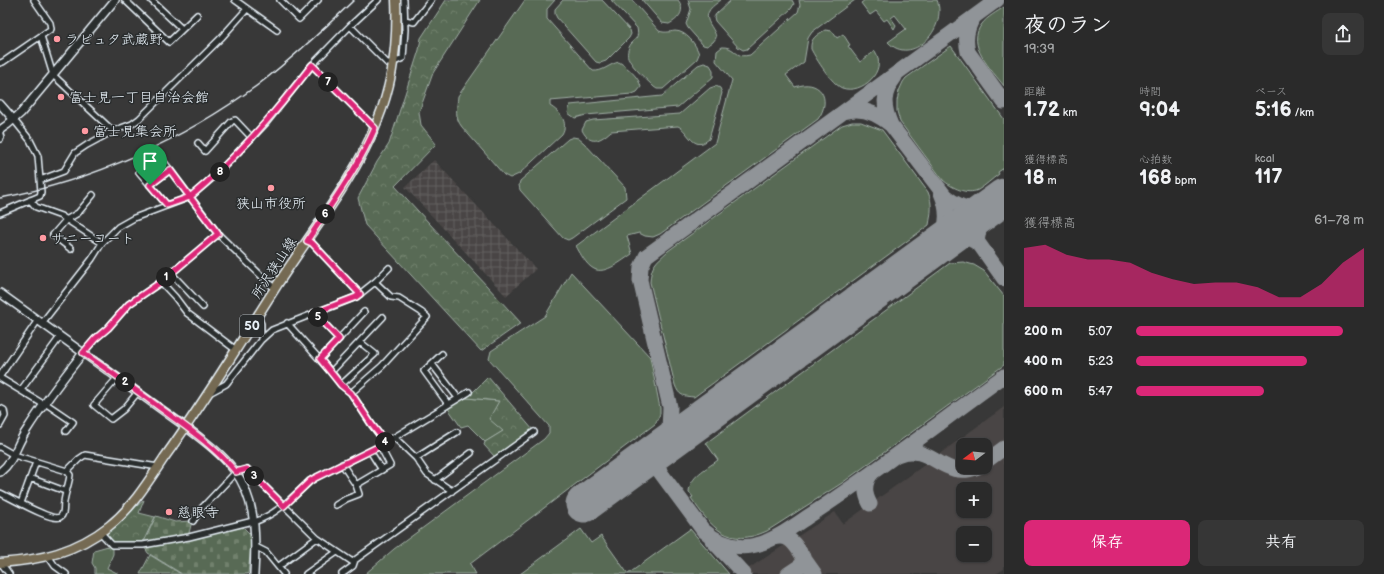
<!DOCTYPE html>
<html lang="ja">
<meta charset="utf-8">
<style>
:root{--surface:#2a2a2a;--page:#363636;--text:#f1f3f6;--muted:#a5a7a8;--line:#464647;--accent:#db2777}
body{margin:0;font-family:"Balsamiq Sans","Klee One",sans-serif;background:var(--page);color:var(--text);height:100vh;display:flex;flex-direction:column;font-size:15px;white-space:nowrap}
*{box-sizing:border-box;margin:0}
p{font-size:13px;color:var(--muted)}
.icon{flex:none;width:22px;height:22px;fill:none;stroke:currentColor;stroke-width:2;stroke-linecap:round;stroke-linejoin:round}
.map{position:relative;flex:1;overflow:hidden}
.details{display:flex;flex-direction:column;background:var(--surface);width:380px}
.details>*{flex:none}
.needle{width:26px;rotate:254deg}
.tools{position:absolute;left:956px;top:438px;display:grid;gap:8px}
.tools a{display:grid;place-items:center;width:36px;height:36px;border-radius:8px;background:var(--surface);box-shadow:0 1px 3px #0004,0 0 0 1px var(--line);font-size:20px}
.pin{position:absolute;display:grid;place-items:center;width:34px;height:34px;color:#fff;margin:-41px -17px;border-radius:50% 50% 50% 0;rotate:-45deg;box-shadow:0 0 4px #0007}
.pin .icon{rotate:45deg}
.km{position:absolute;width:20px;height:20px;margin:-10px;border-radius:50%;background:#222;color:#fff;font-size:11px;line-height:20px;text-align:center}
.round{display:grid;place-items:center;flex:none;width:42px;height:42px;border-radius:8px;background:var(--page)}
.head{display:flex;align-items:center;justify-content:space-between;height:68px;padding:0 20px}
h1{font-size:22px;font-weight:700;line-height:30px}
.stats{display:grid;grid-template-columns:repeat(3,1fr);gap:6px;height:68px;padding:4px 20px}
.stats div{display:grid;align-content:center}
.stats b{font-size:20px;font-weight:700}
.stats small{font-size:11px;font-weight:400}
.stats p{font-size:11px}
.chart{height:112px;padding:8px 20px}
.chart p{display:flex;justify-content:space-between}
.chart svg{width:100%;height:72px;margin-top:4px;fill:var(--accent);opacity:.7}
.cta{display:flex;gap:8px;margin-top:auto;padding:8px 20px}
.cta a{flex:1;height:46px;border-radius:8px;background:var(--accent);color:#fff;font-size:16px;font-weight:700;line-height:46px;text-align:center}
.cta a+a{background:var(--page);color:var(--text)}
ul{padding:0 20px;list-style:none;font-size:13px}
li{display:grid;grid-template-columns:64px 48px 1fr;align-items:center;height:30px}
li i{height:10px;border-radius:5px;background:var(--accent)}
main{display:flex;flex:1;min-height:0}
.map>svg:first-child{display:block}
.built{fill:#494544;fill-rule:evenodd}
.industrial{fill:url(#industrial-grid)}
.green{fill:#596b54;stroke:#a0aea6}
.forest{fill:url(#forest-crowns);stroke:#a0aea6}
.cemetery{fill:url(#cemetery-stones);stroke:#a0aea6}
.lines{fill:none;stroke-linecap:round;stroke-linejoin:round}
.taxiway{stroke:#909498;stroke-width:15}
.runway{stroke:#909498;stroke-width:37}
.street-casing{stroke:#e8f1f8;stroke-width:8}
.secondary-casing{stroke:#e8f1f8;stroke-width:10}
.primary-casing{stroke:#e8f1f8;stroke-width:11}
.street{stroke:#2a2d2e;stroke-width:5}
.secondary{stroke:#2a2d2e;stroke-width:7}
.primary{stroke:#756b52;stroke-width:8}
.rail{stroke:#e8f1f8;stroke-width:1.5}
.route-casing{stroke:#fff;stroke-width:8}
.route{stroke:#db2777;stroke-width:5}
.poi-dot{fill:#ff9aa2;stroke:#2a2d2e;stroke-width:1.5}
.labels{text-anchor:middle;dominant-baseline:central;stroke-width:3;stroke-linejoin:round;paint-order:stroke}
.shield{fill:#2a2d2e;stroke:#afb6bb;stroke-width:1}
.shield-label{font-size:13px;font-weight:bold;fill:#e8f1f8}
.poi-label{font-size:14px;fill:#e8f1f8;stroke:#2a2d2e;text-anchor:start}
.street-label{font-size:14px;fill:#e8f1f8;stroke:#2a2d2e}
</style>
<main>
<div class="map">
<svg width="1004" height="574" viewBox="0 0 1004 574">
<defs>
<pattern id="industrial-grid" width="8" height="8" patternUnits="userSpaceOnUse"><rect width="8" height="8" fill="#494544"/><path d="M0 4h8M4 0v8" fill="none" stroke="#636060"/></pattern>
<pattern id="forest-crowns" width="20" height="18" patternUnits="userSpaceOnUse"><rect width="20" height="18" fill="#596b54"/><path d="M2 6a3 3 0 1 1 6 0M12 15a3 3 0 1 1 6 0" fill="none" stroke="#71816d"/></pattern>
<pattern id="cemetery-stones" width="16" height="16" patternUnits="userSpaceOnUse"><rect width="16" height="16" fill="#596b54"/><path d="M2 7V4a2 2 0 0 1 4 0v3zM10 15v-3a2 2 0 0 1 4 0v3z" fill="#71816d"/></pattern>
</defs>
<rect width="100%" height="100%" fill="#383838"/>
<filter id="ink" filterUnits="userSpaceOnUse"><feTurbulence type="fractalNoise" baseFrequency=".025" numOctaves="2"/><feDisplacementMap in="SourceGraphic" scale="8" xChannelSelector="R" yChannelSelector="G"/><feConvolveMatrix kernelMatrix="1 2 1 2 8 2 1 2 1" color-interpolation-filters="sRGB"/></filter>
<g filter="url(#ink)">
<path class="built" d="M 1004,407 L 1004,569 L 996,574 L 740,574 L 835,512 L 843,524 ZM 963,445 L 985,445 L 985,467 L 963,467 ZM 963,489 L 985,489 L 985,511 L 963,511 ZM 963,533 L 985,533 L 985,555 L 963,555 Z"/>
<path class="industrial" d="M 434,160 L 536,269 L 506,296 L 405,187 Z"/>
<path class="green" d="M 525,0 L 555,0 L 547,9 L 547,19 L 593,71 C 603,72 609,64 619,62 C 627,67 639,77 641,87 L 637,92 L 632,94 L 550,101 L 550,106 C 560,112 569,122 562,134 L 519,174 L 510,178 L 504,175 L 462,127 C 454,117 457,108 458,96 Z
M 563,0 L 602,0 L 630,30 L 631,34 L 629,38 L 606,61 L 600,63 L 596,62 L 557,18 L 555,14 L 555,9 Z
M 611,0 L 632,0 L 659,31 C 665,33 668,32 675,31 C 686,31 696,44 699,54 L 697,59 L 663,89 L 657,89 L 654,87 C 648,81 632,67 629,59 C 626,55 628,48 631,44 C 636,38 639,37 637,28 Z
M 642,0 L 678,0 C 686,10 679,19 669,24 L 662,23 Z
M 688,0 L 721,0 C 717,3 711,7 709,11 C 703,21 716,29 716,38 L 713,42 L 707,46 L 703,45 L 688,28 L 686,24 L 691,9 Z
M 731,0 L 792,0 L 794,4 L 791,9 L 747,49 L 743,50 L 738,47 L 715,21 L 714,17 L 716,14 Z
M 799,0 L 855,0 L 812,32 L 808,38 L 804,62 L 786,75 L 795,87 C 819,78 833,98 818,119 L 660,234 L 653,237 L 645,236 L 639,233 L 627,236 L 632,254 C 623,260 605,275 594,269 C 586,265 580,253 576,246 L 715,143 L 732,80 L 716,61 L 717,51 L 722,47 C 724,47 726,47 729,48 C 738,52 737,58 750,55 L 798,12 L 800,5 Z
M 865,0 L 937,0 C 948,29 911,67 888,42 L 906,29 L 895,15 L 891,18 L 896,25 L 894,29 L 887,19 L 884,21 L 876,11 L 870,15 L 861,3 Z
M 1004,7 L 1004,86 C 992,70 965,45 982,24 C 987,17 997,12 1004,7 Z
M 825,30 L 832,31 L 837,38 L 843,34 L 850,45 L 848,46 L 860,62 L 875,51 C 888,71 862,95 842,88 C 832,84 816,59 811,49 C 810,38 817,35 825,30 Z
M 951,46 L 1004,119 L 1004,168 L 998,172 L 999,174 C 992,179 985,186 978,190 C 967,195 952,188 943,180 L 900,122 L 897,111 L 897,101 L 899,91 L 903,82 L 906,78 Z
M 704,63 L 710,65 L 713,70 L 713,77 L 678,107 L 586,115 L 575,118 L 568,113 L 570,105 L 662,96 L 698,65 Z
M 716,86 L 720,88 L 722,93 L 709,139 C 693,153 689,131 678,126 L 611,131 C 600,141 590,146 582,130 L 586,122 L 593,120 L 680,114 L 710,88 Z
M 852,122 L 861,122 L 882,130 L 928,192 C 933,204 931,213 929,225 L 694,397 C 683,396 679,396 675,385 L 650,282 C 651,265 656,262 668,251 L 842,125 Z
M 573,137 L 578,138 L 584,143 L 625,187 L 626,198 L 572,238 L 568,240 L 563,238 L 520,190 L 519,185 L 520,181 L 568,139 Z
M 963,262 L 974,265 L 984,271 L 1004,296 L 1004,365 L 842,483 L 767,531 C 728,549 711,527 691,498 L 693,497 L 689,492 C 690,476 706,469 718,460 L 706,443 L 950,263 Z
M 571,272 L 650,357 L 660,408 L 660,414 L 655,424 L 470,564 L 476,574 L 365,574 L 394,549 L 544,439 L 549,433 L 549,426 L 489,359 L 491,351 L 545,316 Z
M 467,398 L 499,401 L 503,431 L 485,442 L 468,425 L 461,427 L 447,407 L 462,399 Z
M 581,529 L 591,543 L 601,536 L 628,574 L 690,529 L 729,574 L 520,574 Z
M 108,546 L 113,547 L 113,554 L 107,568 L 119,574 L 95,574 L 95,568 L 92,563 L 94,550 Z"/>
<path class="forest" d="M 446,0 L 480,0 L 433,73 L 419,112 L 421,125 L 436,144 L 395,186 L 521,323 L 481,351 L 365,225 L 358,198 L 377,162 L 389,144 L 419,50 L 421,38 Z
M 488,377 L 533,430 L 495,457 L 484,445 L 485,442 L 503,431 L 489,419 L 499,401 L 467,398 Z
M 144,500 L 139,513 L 155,517 L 142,544 L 112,544 L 104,534 Z
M 150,555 L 181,574 L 140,574 Z"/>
<path class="cemetery" d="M 156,516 L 175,522 L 192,521 L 188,537 L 143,544 Z
M 241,525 L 252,536 L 248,574 L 182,574 L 148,553 L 143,545 Z"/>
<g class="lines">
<path class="taxiway" d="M 974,17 C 966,28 965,39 968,52 L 1004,102
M 895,77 C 882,94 883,106 891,125 L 945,196 C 958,207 972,212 989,208
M 844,112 C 861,106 878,114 891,125
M 989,208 L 981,220 L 977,241 L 1004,279
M 936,247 C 948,230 949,211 941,193
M 936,247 C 948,239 966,233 978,244
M 663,447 L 669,431 L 670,407 L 640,280 L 641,267 L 646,256 L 997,0
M 897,455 C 933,441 941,482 978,467
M 649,457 L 703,530 C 718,543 737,550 756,545 C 776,540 795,525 812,514 C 878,471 940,422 1004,376
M 985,462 L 1004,448
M 870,504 C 864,493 864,481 873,472
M 774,538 C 787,534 793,541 800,552 C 803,556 804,559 803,564 L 788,574
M 712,540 L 744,574
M 803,557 L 815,574"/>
<path class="runway" d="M 584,504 L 1004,197"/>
<g class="street-casing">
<path id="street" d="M 125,0 L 169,42 L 197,15
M 151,0 L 182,29
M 235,0 L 277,30
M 280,0 L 299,19 L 318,0
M 405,20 L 414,22 L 431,0
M 350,26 L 387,63 L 392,63 L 403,58 L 405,30 L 404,0
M 41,36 L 53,75 L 113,131
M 0,63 L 3,62 L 51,29 L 50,23 L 34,0
M 312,65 L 375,128
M 0,134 L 1,138 L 0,139
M 198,143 L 205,151 L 232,121 L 235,120 L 252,138
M 161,158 L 218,234 L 275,289
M 139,172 L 167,205
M 40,180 L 64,171 L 75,153 L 87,145 L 113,131 L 132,124 L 139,119 L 221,38 L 247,9
M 150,185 L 170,170
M 30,200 L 36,207 L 61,216 L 102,243
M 0,213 L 40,196 L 41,192 L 38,156 L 30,140 L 14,120
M 307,241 L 312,243 L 360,294
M 71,249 L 53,235 L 66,220 L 78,213 L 93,195
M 171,273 L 203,307
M 161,282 L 175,297 L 187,313 L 236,350
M 314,313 L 339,339
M 42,323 L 92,259 L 102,243 L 118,227 L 134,218 L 190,197 L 217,174 L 266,123 L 312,65 L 350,26 L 378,0
M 287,323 L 331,372 L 341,385 L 351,393 L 372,425 L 386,443
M 261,340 L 272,330 L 356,297 L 375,282 L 389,268
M 83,353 L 95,339 L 108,328 L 129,304 L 161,282 L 218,234
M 442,354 L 424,371 L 448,404
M 320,359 L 364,312
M 432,364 L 458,398
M 331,372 L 383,317
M 0,376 L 38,320
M 118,377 L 94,405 L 111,419 L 124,409 L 138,392
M 0,378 L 43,404
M 341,385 L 375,354 L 360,342
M 21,390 L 60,337
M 211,392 L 226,384 L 261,340 L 261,324 L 258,316
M 351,393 L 382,366 L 427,317 L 421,312 L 399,298 L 391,297 L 375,282
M 45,403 L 73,422 L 66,431
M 0,408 L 4,410 L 5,416 L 0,425
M 395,438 L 416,458 L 427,474 L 452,491
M 0,447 L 14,455 L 67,471 L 70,475 C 69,484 65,493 64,502 C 63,507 65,514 60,517 C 52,522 10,497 0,493
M 370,451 L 382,470
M 416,458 L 457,432
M 67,471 L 79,459 L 85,455 L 158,467
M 30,478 L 65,491
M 435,480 L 471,453
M 356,485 L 390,465 L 380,446
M 21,503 L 36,462
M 336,505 L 346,499 L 359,494 L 356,485 L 342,464
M 193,521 L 200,510 L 236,472 L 247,469 L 317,538 L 354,563
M 254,522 C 277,514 292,498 310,481 L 315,478 L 380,446 L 469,392
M 100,532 L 112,545 L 143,545 L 189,537 L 253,521
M 256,547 L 266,552 L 284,574
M 48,556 L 55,566 L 66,574
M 1,563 L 9,574
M 279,566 L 317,538
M 306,574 L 337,552
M 342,574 L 353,566 L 355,560 L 534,432"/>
</g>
<g class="secondary-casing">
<path id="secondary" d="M 0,104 L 14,120
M 0,130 L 7,125 L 21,113 L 115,0
M 0,293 L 186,427 C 203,440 221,453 234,470 C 257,500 256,539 254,574
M 0,472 C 15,460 16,445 26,431 C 43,404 63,378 83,353"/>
</g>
<g class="primary-casing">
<path id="primary" d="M 0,563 C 41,560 76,552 109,526 C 132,508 148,482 164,458 C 203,404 238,346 274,290 C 308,236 354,181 377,122 C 393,83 398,41 396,0"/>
</g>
<use href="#street" class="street"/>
<use href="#secondary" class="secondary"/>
<use href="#primary" class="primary"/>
<path class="rail" d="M 0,198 C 93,181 183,140 259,84 C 293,58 324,29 354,0"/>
</g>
</g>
<g class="lines" filter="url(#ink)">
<g class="route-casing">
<path id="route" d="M 150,185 L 167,205 L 190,197 L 218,234 L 161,282 L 129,304 L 108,328 L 95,339 L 83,353 C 110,371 137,391 163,410 C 189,429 215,447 236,472 L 247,469 L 284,506 L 310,481 L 315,478 L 386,443 L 372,425 L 351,393 L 341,385 L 320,359 L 339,339 L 314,313 L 356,297 L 360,294 L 312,243 L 307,241 C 331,204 358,168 375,128 L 312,65 C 275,113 237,158 190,197 L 170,170 L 150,185"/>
</g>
<use href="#route" class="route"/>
</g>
<g class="poi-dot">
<circle cx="57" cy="39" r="4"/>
<circle cx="61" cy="97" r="4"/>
<circle cx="85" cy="131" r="4"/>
<circle cx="271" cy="188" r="4"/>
<circle cx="43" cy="238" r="4"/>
<circle cx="169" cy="512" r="4"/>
</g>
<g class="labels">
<rect class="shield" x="240" y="315" width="24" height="22" rx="3"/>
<g class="shield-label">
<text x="252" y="326">50</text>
</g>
<g class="poi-label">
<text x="65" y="39">ラピュタ武蔵野</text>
<text x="69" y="97">富士見一丁目自治会館</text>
<text x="93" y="131">富士見集会所</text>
<text x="271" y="203" text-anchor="middle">狭山市役所</text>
<text x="51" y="238">サニーコート</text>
<text x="177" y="512">慈眼寺</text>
</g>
<g class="street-label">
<text transform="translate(274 268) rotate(-57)">所沢狭山線</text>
</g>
</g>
</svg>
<div class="tools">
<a><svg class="needle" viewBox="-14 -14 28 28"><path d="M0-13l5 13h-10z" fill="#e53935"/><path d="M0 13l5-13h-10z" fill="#a5a7a8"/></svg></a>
<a>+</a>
<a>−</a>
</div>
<div class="pin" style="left:150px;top:185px;background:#1e9e55"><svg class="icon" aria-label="arrive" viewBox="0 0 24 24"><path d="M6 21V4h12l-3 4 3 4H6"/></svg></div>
<b class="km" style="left:166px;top:277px">1</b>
<b class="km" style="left:125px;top:382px">2</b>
<b class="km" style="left:254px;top:476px">3</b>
<b class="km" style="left:385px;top:442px">4</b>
<b class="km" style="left:318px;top:317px">5</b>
<b class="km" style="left:325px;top:214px">6</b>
<b class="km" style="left:328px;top:82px">7</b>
<b class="km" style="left:220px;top:172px">8</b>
</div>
<section class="details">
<div class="head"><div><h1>夜のラン</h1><p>19:39</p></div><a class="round"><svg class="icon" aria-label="share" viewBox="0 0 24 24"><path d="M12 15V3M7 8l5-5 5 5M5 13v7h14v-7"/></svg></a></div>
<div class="stats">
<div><p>距離</p><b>1.72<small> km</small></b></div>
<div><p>時間</p><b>9:04</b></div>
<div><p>ペース</p><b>5:16<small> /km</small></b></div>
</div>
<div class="stats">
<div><p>獲得標高</p><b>18<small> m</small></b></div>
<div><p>心拍数</p><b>168<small> bpm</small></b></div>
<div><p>kcal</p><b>117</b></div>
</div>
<div class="chart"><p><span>獲得標高</span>61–78 m</p>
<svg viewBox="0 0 160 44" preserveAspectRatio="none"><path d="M0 44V8L10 6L20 12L30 15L40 15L50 17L60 23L70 27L80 30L90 29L100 29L110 32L120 38L130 38L140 30L150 17L160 8V44z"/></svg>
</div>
<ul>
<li><b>200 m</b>5:07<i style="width:91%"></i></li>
<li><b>400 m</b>5:23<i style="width:75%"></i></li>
<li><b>600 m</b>5:47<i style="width:56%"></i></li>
</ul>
<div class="cta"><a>保存</a><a>共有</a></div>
</section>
</main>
